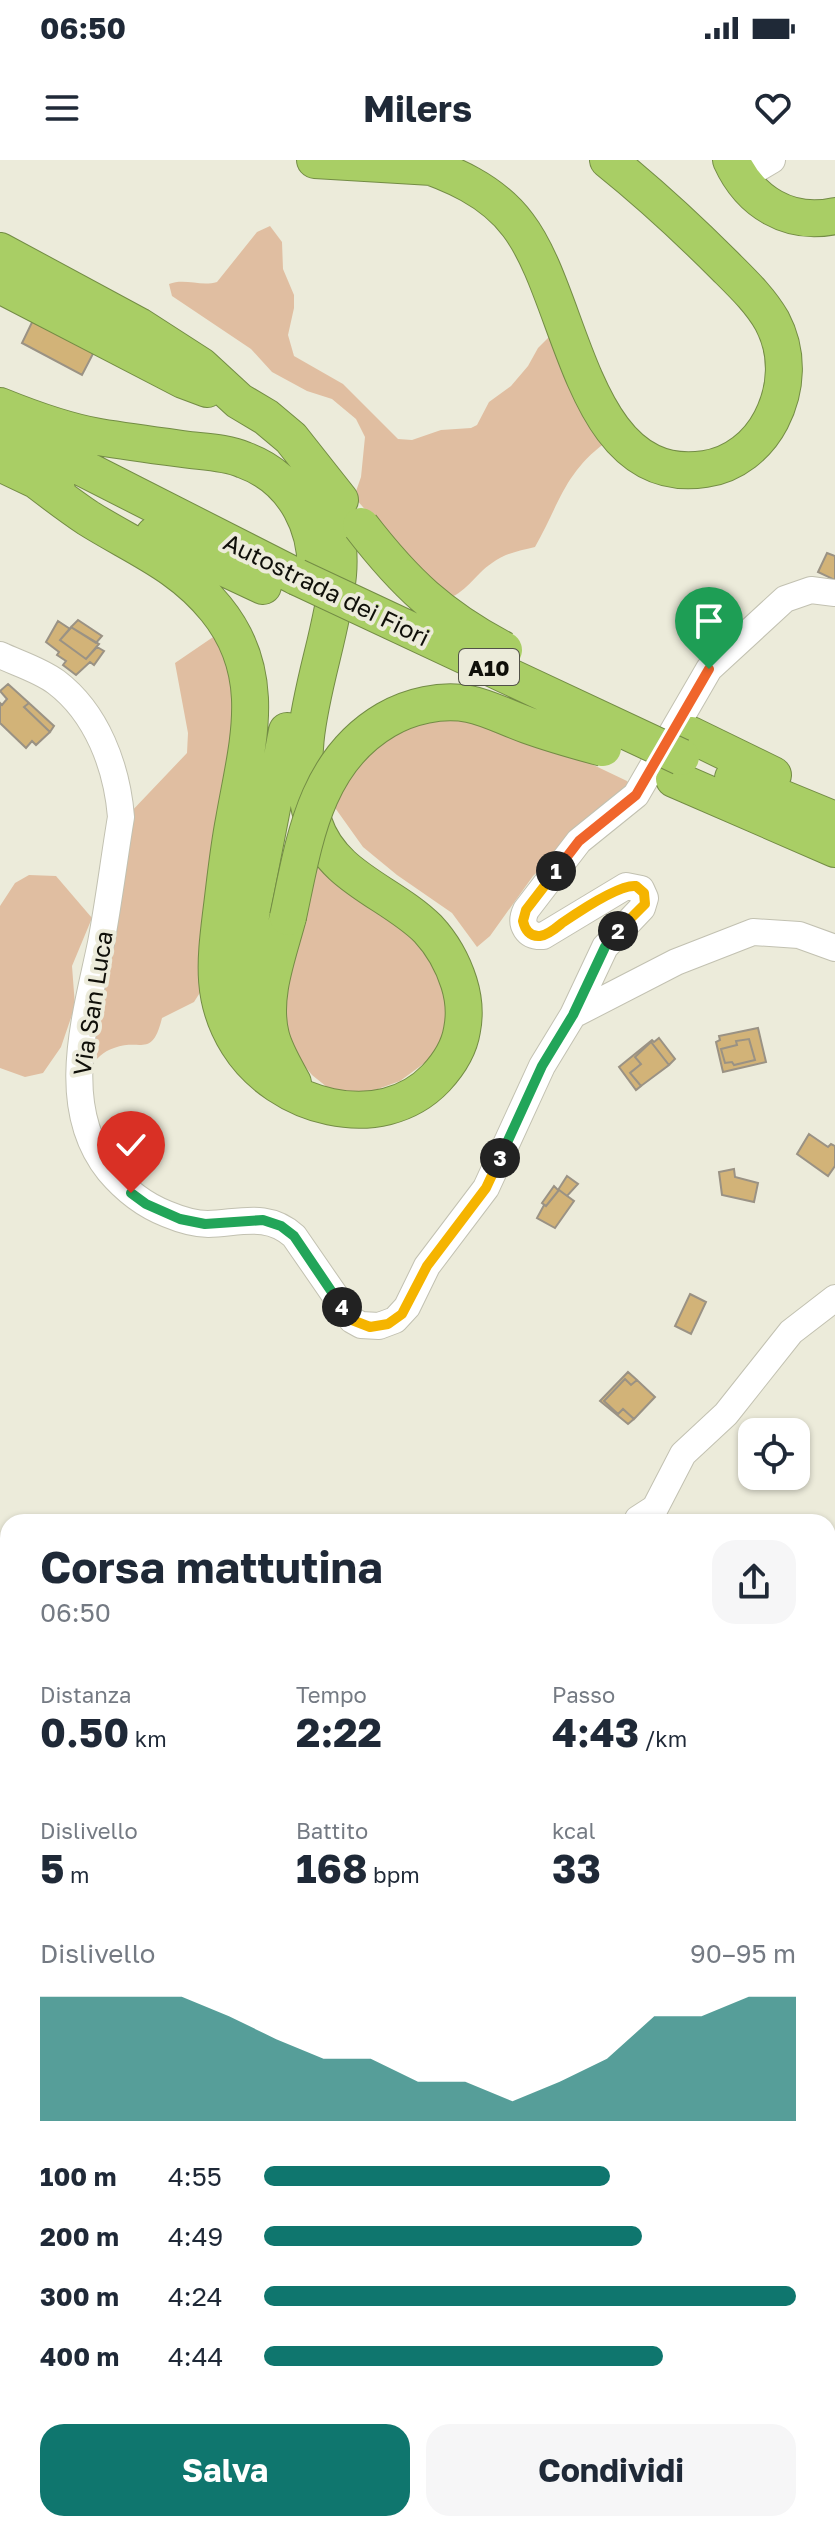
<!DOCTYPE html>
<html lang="it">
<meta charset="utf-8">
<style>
:root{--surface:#fff;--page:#f6f6f7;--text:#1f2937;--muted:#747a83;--accent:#0f766e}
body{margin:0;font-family:"Golos Text",sans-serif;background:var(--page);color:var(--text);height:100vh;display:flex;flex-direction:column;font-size:30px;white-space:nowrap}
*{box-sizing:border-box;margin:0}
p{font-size:26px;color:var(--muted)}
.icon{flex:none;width:44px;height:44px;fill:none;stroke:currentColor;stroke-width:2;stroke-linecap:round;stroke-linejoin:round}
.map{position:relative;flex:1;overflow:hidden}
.side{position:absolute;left:0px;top:1354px;width:836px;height:1018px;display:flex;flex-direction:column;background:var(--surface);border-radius:24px 24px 0 0;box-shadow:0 2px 6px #0004}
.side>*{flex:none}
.tools{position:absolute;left:738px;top:1258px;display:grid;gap:16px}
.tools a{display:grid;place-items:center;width:72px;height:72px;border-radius:16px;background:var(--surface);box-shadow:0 2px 6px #0004;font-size:40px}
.pin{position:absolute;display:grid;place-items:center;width:68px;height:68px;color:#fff;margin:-82px -34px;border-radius:50% 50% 50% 0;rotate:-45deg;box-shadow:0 0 8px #0007}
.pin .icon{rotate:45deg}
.km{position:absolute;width:40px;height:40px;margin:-20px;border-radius:50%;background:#222;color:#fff;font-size:22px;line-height:40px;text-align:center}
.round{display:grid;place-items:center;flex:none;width:84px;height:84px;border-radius:24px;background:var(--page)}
.summary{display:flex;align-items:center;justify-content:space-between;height:136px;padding:0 40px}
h1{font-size:44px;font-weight:700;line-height:60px}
.stats{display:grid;grid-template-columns:repeat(3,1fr);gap:12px;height:136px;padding:8px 40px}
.stats div{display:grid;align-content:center}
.stats b{font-size:40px;font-weight:700}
.stats small{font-size:22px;font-weight:400}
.stats p{font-size:22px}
.chart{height:224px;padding:16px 40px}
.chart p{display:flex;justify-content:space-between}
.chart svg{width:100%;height:144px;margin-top:8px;fill:var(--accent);opacity:.7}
.action{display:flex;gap:16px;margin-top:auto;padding:16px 40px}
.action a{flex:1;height:92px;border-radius:24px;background:var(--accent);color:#fff;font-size:32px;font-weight:700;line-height:92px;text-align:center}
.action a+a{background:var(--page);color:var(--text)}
ul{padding:0 40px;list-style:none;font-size:26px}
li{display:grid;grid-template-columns:128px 96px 1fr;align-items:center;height:60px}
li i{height:20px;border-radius:10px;background:var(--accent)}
.status{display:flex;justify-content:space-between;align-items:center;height:56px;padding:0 40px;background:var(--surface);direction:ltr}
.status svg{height:22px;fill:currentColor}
header{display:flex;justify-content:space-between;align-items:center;height:104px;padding:0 40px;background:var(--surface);font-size:36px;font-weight:700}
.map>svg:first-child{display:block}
.green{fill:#e0bea1}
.building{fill:#d2b378;stroke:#9a9284;stroke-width:2;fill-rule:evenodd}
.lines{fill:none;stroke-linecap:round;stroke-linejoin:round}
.minor-casing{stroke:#c2c1b1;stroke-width:28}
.highway-casing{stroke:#738c45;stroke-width:38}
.minor{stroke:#fff;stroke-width:26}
.highway{stroke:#a9ce65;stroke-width:36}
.highway-bridge-casing{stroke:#738c45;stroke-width:38;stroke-linecap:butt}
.highway-bridge{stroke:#a9ce65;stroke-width:36}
.split-1-casing{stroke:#fff;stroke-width:16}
.split-2-casing{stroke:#fff;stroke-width:16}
.split-3-casing{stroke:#fff;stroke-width:16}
.split-4-casing{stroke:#fff;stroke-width:16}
.split-5-casing{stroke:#fff;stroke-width:16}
.split-1{stroke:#f0652b;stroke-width:10}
.split-2{stroke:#f5b400;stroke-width:10}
.split-3{stroke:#22a559;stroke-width:10}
.split-4{stroke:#f5b400;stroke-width:10}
.split-5{stroke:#22a559;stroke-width:10}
.labels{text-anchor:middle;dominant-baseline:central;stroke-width:8;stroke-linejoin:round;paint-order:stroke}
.shield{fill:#ecebda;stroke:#525248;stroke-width:2}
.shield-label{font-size:22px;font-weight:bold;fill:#10100a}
.street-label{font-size:24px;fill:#10100a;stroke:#ecebda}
</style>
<div class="status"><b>06:50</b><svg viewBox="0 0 49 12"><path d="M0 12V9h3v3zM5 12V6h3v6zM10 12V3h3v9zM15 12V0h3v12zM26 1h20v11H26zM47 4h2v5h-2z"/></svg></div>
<header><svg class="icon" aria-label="menu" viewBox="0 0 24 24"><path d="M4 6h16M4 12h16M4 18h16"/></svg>Milers<svg class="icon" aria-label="heart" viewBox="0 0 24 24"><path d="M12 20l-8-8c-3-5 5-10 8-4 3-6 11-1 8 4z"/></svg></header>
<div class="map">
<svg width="835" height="2371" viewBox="0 0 835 2371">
<rect width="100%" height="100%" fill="#ecebda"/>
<path class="green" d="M 270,66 L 282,82 L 283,109 L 294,135 L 294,148 L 288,175 L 294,196 L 343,224 L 398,279 L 412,280 L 441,270 L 471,268 L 477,265 L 489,242 L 511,226 L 528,206 L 538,188 L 554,172 L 605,283 C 564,313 558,347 535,387 C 519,391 505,393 492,403 C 475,414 465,435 445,439 L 354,337 L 361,317 L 365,277 L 356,259 L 332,239 L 307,231 L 272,212 L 251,189 L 172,136 L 169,124 C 185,118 201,127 217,122 L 257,72 Z
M 219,473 L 237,544 L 201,831 L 194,842 L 162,858 C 152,899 141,878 114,888 C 103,891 96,900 89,907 L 129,654 L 187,593 L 188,573 L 175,503 Z
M 470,555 L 562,590 L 627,621 L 631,626 L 533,716 L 490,776 L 477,787 L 452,753 L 397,715 L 363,687 L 333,645 L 362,593 L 412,563 Z
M 319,697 L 425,783 L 452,845 L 441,881 L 430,899 L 400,921 L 364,934 L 345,933 L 327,927 L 312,915 L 293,892 L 279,847 Z
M 29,715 L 56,716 L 92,758 L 72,806 L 75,846 L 61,887 L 43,913 L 25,917 L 0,908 L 0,746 L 15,723 Z"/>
<path class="building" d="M 36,154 L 97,186 L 82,215 L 22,183 Z
M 827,393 L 835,396 L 835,420 L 818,412 Z
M 78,460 L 102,476 L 96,483 L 71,467 Z
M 58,461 L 70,469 L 60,480 L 86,499 L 97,487 L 104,491 L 94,505 L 90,502 L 76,515 L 63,505 L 66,501 L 57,495 L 59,492 L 46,482 Z
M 71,467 L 99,484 L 86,499 L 60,480 Z
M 8,524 L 29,543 L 24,547 L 50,572 L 36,585 L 32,581 L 26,588 L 0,563 L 0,543 L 2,545 L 7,539 L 0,531 Z
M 29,543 L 54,566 L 50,572 L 24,547 Z
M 758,868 L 766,902 L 723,912 L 716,882 L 720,880 L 719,876 ZM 749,879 L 755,900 L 734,905 L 732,902 L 725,903 L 721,889 L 737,885 L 736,881 Z
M 659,878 L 675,899 L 669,905 L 651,882 L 635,897 L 641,904 L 630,913 L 641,926 L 636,930 L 619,907 L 652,880 L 654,882 Z
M 749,879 L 755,900 L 734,905 L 732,902 L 725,903 L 721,889 L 737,885 L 736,881 Z
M 651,882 L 669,905 L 641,926 L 630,913 L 641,904 L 635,897 Z
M 809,974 L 828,987 L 831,984 L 835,986 L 835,1006 L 828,1016 L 797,994 Z
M 734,1009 L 735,1017 L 758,1023 L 754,1042 L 722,1035 L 719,1012 Z
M 567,1016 L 578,1024 L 567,1036 L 559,1030 L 546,1046 L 542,1043 L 554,1026 L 558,1030 Z
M 559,1030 L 574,1041 L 555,1068 L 537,1058 L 544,1045 L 546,1046 Z
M 690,1134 L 706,1142 L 691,1174 L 675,1166 Z
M 628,1212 L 637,1220 L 631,1225 L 625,1219 L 604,1241 L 618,1254 L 623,1249 L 634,1259 L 628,1264 L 600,1241 Z
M 625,1219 L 631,1225 L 637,1220 L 655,1237 L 634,1259 L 623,1249 L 618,1254 L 604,1241 Z
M 0,1773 L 8,1775 L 8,1802 L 0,1795 Z"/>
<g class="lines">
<g class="minor-casing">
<path id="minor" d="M 740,19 L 772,0
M 0,495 C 17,503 40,510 56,522 C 97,553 117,607 121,657 C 114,699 109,741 101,783 C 86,856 57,946 109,1011 C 125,1030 144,1045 167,1054 C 179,1059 195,1064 208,1064 C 240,1063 268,1052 294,1076 L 352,1160 L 361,1165 L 379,1166 L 395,1160 L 407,1147 L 427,1106 L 486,1028 L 542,906 L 573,855 L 605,787 L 642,748 L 645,738 L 641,729 L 626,726 L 543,776 C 527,777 519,765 526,750 L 579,681 L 636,635 L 709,509 L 785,439 L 811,430 L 835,433
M 573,855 L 676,802 L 753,772 L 799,775 L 835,788
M 638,1359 L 655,1348 L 683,1294 L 726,1254 L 791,1172 L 835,1138
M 0,1877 L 8,1891
M 222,2371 L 224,2364"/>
</g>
<g class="highway-casing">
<path id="highway" d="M 315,0 L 432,7
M 411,0 C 451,13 492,30 518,65 C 574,138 581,328 705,309 C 734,305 758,285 771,260 C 787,229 789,193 772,161 C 760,140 742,123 725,106 C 688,69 649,33 608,0
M 731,0 C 750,42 789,66 835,56
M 0,91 L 139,166 L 201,206 L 239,241 L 266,257 L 291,278 L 340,340
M 0,125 L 183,220 L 207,229
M 0,246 C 32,259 65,271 99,277 C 129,282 160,286 190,290 C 208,292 228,293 244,300 C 296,319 320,370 315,422
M 6,269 L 297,417
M 0,303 L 57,330
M 36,320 C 53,333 70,346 88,358 C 134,387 180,404 216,449 C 270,515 247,585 234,660 C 228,691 225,723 221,754 C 215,803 211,841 238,884 C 277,947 380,977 436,918 C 449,904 459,889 462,870 C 465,855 464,839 459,823 C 453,804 442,784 428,769 C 391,732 332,718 314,663 C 285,581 330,497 338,415 C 341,382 333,353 324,322
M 154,375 L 263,426
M 691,575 L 773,615
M 733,618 L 835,660
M 674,619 L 835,689
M 288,757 C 278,795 261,837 271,876 C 275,892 285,908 293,923
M 247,863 L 241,845 L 241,807 L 287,571"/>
</g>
<use href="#minor" class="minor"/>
<use href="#highway" class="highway"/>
<g class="highway-bridge-casing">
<path id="highway-bridge" d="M 361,366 C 405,423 440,456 504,490
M 297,417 L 681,597
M 288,757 C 304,683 314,602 386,560 C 410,546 441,539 469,544 C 489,548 507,558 527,565 C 552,574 577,581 603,588"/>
</g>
<use href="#highway-bridge" class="highway-bridge"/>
</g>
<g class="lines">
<g class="split-1-casing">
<path id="split-1" d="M 556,711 L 579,681 L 636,635 L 709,509"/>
</g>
<g class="split-2-casing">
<path id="split-2" d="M 556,711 L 526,750 L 523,761 C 525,770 530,777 540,776 C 548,775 556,768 562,763 C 578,752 619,724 636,726 L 644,733 L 645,744 L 618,771"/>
</g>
<g class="split-3-casing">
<path id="split-3" d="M 500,998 L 542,906 L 573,855 L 605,787 L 618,771"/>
</g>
<g class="split-4-casing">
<path id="split-4" d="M 342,1147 L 352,1160 L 370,1167 L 388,1164 L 402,1154 L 427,1106 L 486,1028 L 500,998"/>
</g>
<g class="split-5-casing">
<path id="split-5" d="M 131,1033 L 146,1044 L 180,1059 L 205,1064 L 263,1060 L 281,1066 L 294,1076 L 342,1147"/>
</g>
<use href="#split-1" class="split-1"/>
<use href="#split-2" class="split-2"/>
<use href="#split-3" class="split-3"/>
<use href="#split-4" class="split-4"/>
<use href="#split-5" class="split-5"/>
</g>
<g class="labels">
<rect class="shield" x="459" y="489" width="60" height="36" rx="6"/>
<g class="shield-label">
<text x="489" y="507">A10</text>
</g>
<g class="street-label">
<text transform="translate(327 429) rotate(26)">Autostrada dei Fiori</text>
<text transform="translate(92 843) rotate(-81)">Via San Luca</text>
</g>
</g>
</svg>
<div class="tools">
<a><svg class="icon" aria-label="locate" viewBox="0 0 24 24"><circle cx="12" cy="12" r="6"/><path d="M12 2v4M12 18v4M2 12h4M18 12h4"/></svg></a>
</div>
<div class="pin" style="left:709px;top:509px;background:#1e9e55"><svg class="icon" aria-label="arrive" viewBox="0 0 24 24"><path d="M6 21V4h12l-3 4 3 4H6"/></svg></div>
<div class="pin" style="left:131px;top:1033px;background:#d93025"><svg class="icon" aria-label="check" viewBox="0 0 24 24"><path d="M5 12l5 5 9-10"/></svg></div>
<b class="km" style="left:556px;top:711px">1</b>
<b class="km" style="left:618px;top:771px">2</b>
<b class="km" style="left:500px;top:998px">3</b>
<b class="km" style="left:342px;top:1147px">4</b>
<section class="side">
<div class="summary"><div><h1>Corsa mattutina</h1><p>06:50</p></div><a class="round"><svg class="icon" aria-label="share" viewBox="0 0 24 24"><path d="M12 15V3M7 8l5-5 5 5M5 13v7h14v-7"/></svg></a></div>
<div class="stats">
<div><p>Distanza</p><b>0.50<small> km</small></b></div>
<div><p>Tempo</p><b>2:22</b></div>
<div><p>Passo</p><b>4:43<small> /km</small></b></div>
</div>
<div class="stats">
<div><p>Dislivello</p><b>5<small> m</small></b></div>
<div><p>Battito</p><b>168<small> bpm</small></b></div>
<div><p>kcal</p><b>33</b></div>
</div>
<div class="chart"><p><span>Dislivello</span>90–95 m</p>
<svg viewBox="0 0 160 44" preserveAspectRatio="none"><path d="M0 44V6L10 6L20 6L30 6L40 12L50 19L60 25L70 25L80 32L90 32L100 38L110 32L120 25L130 12L140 12L150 6L160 6V44z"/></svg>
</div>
<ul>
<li><b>100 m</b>4:55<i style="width:65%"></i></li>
<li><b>200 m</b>4:49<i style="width:71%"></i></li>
<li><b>300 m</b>4:24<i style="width:100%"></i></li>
<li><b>400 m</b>4:44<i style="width:75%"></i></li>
</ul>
<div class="action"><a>Salva</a><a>Condividi</a></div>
</section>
</div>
